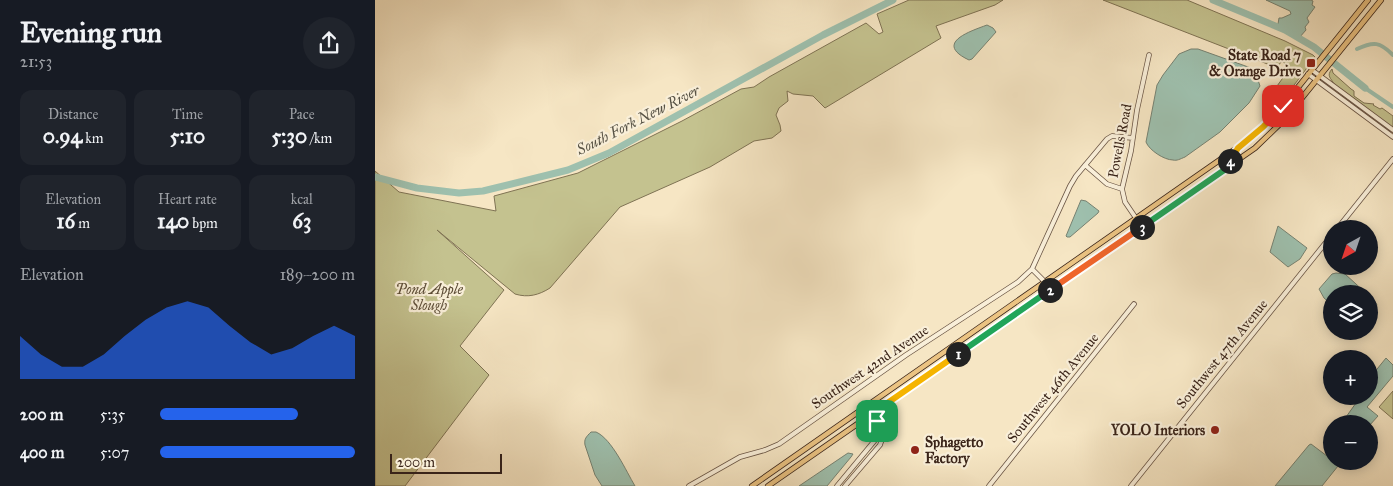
<!DOCTYPE html>
<meta charset="utf-8">
<style>
:root{--surface:#171b24;--page:#20242c;--text:#f1f3f6;--muted:#9ea1a6;--accent:#2563eb}
body{margin:0;font-family:"IM FELL Great Primer",serif;background:var(--page);color:var(--text);height:100vh;display:flex;flex-direction:column;font-size:19px;white-space:nowrap}
*{box-sizing:border-box;margin:0}
p{font-size:16px;color:var(--muted)}
.icon{flex:none;width:28px;height:28px;fill:none;stroke:currentColor;stroke-width:2;stroke-linecap:round;stroke-linejoin:round}
.map{position:relative;flex:1;overflow:hidden}
.sheet{display:flex;flex-direction:column;background:var(--surface);width:375px}
.sheet>*{flex:none}
.needle{width:32px;rotate:220deg}
.tools{position:absolute;left:948px;top:220px;display:grid;gap:10px}
.tools a{display:grid;place-items:center;width:55px;height:55px;border-radius:50%;background:var(--surface);box-shadow:0 2px 12px #0003;font-size:25px}
.scale{position:absolute;left:15px;bottom:12px;width:112px;box-sizing:border-box;padding-left:5px;border:2px solid #3a2419;border-top:0;font-size:14px;line-height:18px;white-space:nowrap;color:#3a2419;-webkit-text-stroke:4px #f9efd9;paint-order:stroke}
.pin{position:absolute;display:grid;place-items:center;width:42px;height:42px;color:#fff;margin:-21px;border-radius:10px;box-shadow:0 2px 8px #0006}
.km{position:absolute;width:25px;height:25px;margin:-12px;border-radius:50%;background:#222;color:#fff;font-size:14px;line-height:25px;text-align:center}
.round{display:grid;place-items:center;flex:none;width:52px;height:52px;border-radius:26px;background:var(--page)}
.summary{display:flex;align-items:center;justify-content:space-between;height:85px;padding:0 20px}
h1{font-size:28px;font-weight:700;line-height:38px}
.figures{display:grid;grid-template-columns:repeat(3,1fr);gap:8px;height:85px;padding:5px 20px}
.figures div{display:grid;align-content:center;border-radius:12px;background:var(--page);text-align:center}
.figures b{font-size:21px;font-weight:700}
.figures small{font-size:14px;font-weight:400}
.figures p{font-size:14px}
.chart{height:140px;padding:10px 20px}
.chart p{display:flex;justify-content:space-between}
.chart svg{width:100%;height:90px;margin-top:5px;fill:var(--accent);opacity:.7}
ul{padding:0 20px;list-style:none;font-size:16px}
li{display:grid;grid-template-columns:80px 60px 1fr;align-items:center;height:38px}
li i{height:12px;border-radius:6px;background:var(--accent)}
main{display:flex;flex:1;min-height:0}
.map>svg:first-child{display:block}
.green{fill:#c4c28f;stroke:#7f7354}
.water{fill:#9ec0ae;stroke:#768272}
.lines{fill:none;stroke-linecap:round;stroke-linejoin:round}
.canal{stroke:#9ec0ae;stroke-width:4}
.river{stroke:#9ec0ae;stroke-width:7}
.minor-casing{stroke:#695444;stroke-width:5.5}
.major-casing{stroke:#3a2419;stroke-width:6}
.minor{stroke:#f9efd9;stroke-width:4}
.major{stroke:#ebc382;stroke-width:4.5}
.split-1-casing{stroke:#fff;stroke-width:10}
.split-2-casing{stroke:#fff;stroke-width:10}
.split-3-casing{stroke:#fff;stroke-width:10}
.split-4-casing{stroke:#fff;stroke-width:10}
.split-5-casing{stroke:#fff;stroke-width:10}
.split-1{stroke:#f5b400;stroke-width:6}
.split-2{stroke:#22a559;stroke-width:6}
.split-3{stroke:#f0652b;stroke-width:6}
.split-4{stroke:#22a559;stroke-width:6}
.split-5{stroke:#f5b400;stroke-width:6}
.poi-dot{fill:#8f2418;stroke:#f9efd9;stroke-width:2}
.labels{text-anchor:middle;dominant-baseline:central;stroke-width:4.5;stroke-linejoin:round;paint-order:stroke}
.poi-label{font-size:14px;font-weight:bold;fill:#3a2419;stroke:#f9efd9;text-anchor:end}
.street-label{font-size:14px;fill:#3a2419;stroke:#f9efd9}
.park-label{font-size:14px;font-style:italic;fill:#5c4c36;stroke:#f9efd9}
.water-label{font-size:15px;font-style:italic;fill:#585346;stroke:#f9efd9}
</style>
<main>
<section class="sheet">
<div class="summary"><div><h1>Evening run</h1><p>21:53</p></div><a class="round"><svg class="icon" aria-label="share" viewBox="0 0 24 24"><path d="M12 15V3M7 8l5-5 5 5M5 13v7h14v-7"/></svg></a></div>
<div class="figures">
<div><p>Distance</p><b>0.94<small> km</small></b></div>
<div><p>Time</p><b>5:10</b></div>
<div><p>Pace</p><b>5:30<small> /km</small></b></div>
</div>
<div class="figures">
<div><p>Elevation</p><b>16<small> m</small></b></div>
<div><p>Heart rate</p><b>140<small> bpm</small></b></div>
<div><p>kcal</p><b>63</b></div>
</div>
<div class="chart"><p><span>Elevation</span>189–200 m</p>
<svg viewBox="0 0 160 44" preserveAspectRatio="none"><path d="M0 44V23L10 32L20 38L30 38L40 32L50 23L60 15L70 9L80 6L90 9L100 18L110 26L120 32L130 29L140 23L150 18L160 23V44z"/></svg>
</div>
<ul>
<li><b>200 m</b>5:35<i style="width:71%"></i></li>
<li><b>400 m</b>5:07<i style="width:100%"></i></li>
</ul>
</section>
<div class="map">
<svg width="1018" height="486" viewBox="0 0 1018 486">
<rect width="100%" height="100%" fill="#f6e6c4"/>
<filter id="stains"><feTurbulence type="fractalNoise" baseFrequency=".004" numOctaves="4"/><feColorMatrix values="0 0 0 0 .2 0 0 0 0 .09 0 0 0 0 .02 0 0 0 .5 -.17"/></filter>
<radialGradient id="worn" r=".72"><stop offset=".6" stop-color="#630" stop-opacity="0"/><stop offset="1" stop-color="#630" stop-opacity=".3"/></radialGradient>
<path class="green" d="M 534,0 L 628,0 L 620,5 L 561,26 L 566,38 L 450,108 L 438,96 L 418,94 L 412,91 L 413,101 L 404,108 L 401,115 L 405,125 L 406,131 L 397,138 L 379,141 L 335,167 L 245,207 L 175,288 C 164,295 153,298 140,294 L 62,230 L 129,290 L 85,346 L 114,375 L 30,486 L 0,486 L 0,171 L 24,192 L 121,211 L 119,196 L 203,173 L 307,121 L 366,89 L 379,87 L 394,77 L 491,23 L 504,34 L 508,32 L 502,14 Z
M 728,0 L 812,0 L 910,41 L 938,55 L 940,57 C 932,67 907,105 896,106 L 893,104 L 892,100 L 915,68 L 907,61 L 902,67 L 908,72 L 908,74 L 893,67 L 895,65 Z
M 957,69 L 958,73 L 976,89 L 979,91 L 979,96 L 989,103 L 999,104 L 998,105 L 1005,109 L 1007,108 L 1018,116 L 1018,128 L 959,84 C 956,78 951,76 957,69 Z
M 1018,391 L 1018,419 L 1004,407 Z"/>
<path class="water" d="M 891,0 L 936,0 L 938,1 L 937,5 L 940,7 L 932,18 L 934,22 L 930,27 L 931,30 L 924,38 L 910,30 L 903,24 L 904,18 L 907,18 L 916,14 L 915,11 Z
M 612,25 L 618,28 L 621,32 L 597,59 L 594,60 C 558,43 596,31 612,25 Z
M 816,49 L 823,49 L 876,68 L 880,71 L 885,86 L 874,103 L 845,132 L 810,157 C 805,159 802,161 798,160 C 789,160 774,150 771,142 L 782,85 L 788,75 L 804,54 Z
M 706,200 L 711,201 L 724,211 L 723,213 L 695,237 L 692,237 L 691,236 Z
M 903,226 L 932,248 L 925,259 L 913,267 L 895,252 Z
M 961,273 L 970,274 L 992,294 L 956,294 L 956,304 L 949,298 L 944,289 L 957,274 Z
M 994,295 L 1001,303 L 1002,305 L 994,319 Z
M 1011,358 L 1018,365 L 1018,376 L 992,407 L 1003,416 L 994,426 L 994,424 L 966,424 L 986,396 L 994,396 L 994,379 Z
M 216,432 L 221,432 C 237,439 251,471 260,486 L 227,486 L 220,475 L 210,445 C 209,439 211,437 216,432 Z
M 936,444 L 956,459 L 956,461 C 960,461 962,463 963,466 L 947,486 L 900,486 L 934,445 Z
M 473,453 L 478,454 L 476,457 L 452,486 L 424,486 Z"/>
<g class="lines">
<path class="canal" d="M 982,49 C 999,41 1005,42 1018,55
M 990,88 L 1018,107"/>
<path class="river" d="M 838,0 L 910,30 L 939,47 L 990,88
M 0,177 L 42,188 L 84,193 L 108,191 L 193,170 L 234,153 L 448,35 L 518,0"/>
<g class="minor-casing">
<path id="minor" d="M 937,70 L 1018,130
M 933,74 L 1018,137
M 710,165 L 732,184 L 747,189
M 767,227 L 750,202 L 747,189 L 756,151 L 762,110 L 774,55
M 962,229 L 1018,159
M 657,269 L 695,186 L 701,176 L 732,139 L 737,136 L 758,138
M 483,424 C 494,426 501,431 498,442
M 314,486 L 365,457 L 390,450 L 404,444 L 531,355 L 643,282 L 657,269 L 670,282 L 676,290
M 462,486 L 501,439 C 505,429 501,421 497,411
M 470,486 L 505,445 C 512,427 508,417 494,404
M 614,486 L 759,304
M 756,486 L 956,236"/>
</g>
<g class="major-casing">
<path id="major" d="M 855,166 L 856,158 L 860,151
M 377,486 L 869,143 L 888,127 L 908,106 L 993,0
M 393,486 L 880,148 L 909,120 L 1006,0"/>
</g>
<use href="#minor" class="minor"/>
<use href="#major" class="major"/>
</g>
<g class="lines">
<g class="split-1-casing">
<path id="split-1" d="M 502,421 L 498,413 L 583,354"/>
</g>
<g class="split-2-casing">
<path id="split-2" d="M 583,354 L 675,290"/>
</g>
<g class="split-3-casing">
<path id="split-3" d="M 675,290 L 767,227"/>
</g>
<g class="split-4-casing">
<path id="split-4" d="M 767,227 L 855,166 L 855,161"/>
</g>
<g class="split-5-casing">
<path id="split-5" d="M 855,161 L 863,148 L 888,127 L 908,106"/>
</g>
<use href="#split-1" class="split-1"/>
<use href="#split-2" class="split-2"/>
<use href="#split-3" class="split-3"/>
<use href="#split-4" class="split-4"/>
<use href="#split-5" class="split-5"/>
</g>
<g class="poi-dot">
<rect x="931" y="58" width="10" height="10" rx="2.5"/>
<circle cx="840" cy="430" r="5"/>
<circle cx="540" cy="450" r="5"/>
</g>
<g class="labels">
<g class="poi-label">
<text x="926" y="55">State Road 7<tspan x="926" dy="16">&amp; Orange Drive</tspan></text>
<text x="830" y="430">YOLO Interiors</text>
<text x="550" y="442" text-anchor="start">Sphagetto<tspan x="550" dy="16">Factory</tspan></text>
</g>
<g class="street-label">
<text transform="translate(745 141) rotate(-79)">Powells Road</text>
<text transform="translate(847 354) rotate(-51)">Southwest 47th Avenue</text>
<text transform="translate(495 367) rotate(-34)">Southwest 42nd Avenue</text>
<text transform="translate(678 388) rotate(-51)">Southwest 46th Avenue</text>
</g>
<g class="park-label">
<text x="54" y="289">Pond Apple<tspan x="54" dy="16">Slough</tspan></text>
</g>
<g class="water-label">
<text transform="translate(263 120) rotate(-27)">South Fork New River</text>
</g>
</g>
<rect width="100%" height="100%" filter="url(#stains)"/>
<rect width="100%" height="100%" fill="url(#worn)"/>
</svg>
<div class="tools">
<a><svg class="needle" viewBox="-14 -14 28 28"><path d="M0-13l5 13h-10z" fill="#e53935"/><path d="M0 13l5-13h-10z" fill="#9ea1a6"/></svg></a>
<a><svg class="icon" aria-label="layers" viewBox="0 0 24 24"><path d="M12 4l9 5-9 5-9-5zM3 14l9 5 9-5"/></svg></a>
<a>+</a>
<a>−</a>
</div>
<div class="scale">200 m</div>
<div class="pin" style="left:502px;top:421px;background:#1e9e55"><svg class="icon" aria-label="arrive" viewBox="0 0 24 24"><path d="M6 21V4h12l-3 4 3 4H6"/></svg></div>
<div class="pin" style="left:908px;top:106px;background:#d93025"><svg class="icon" aria-label="check" viewBox="0 0 24 24"><path d="M5 12l5 5 9-10"/></svg></div>
<b class="km" style="left:583px;top:354px">1</b>
<b class="km" style="left:675px;top:290px">2</b>
<b class="km" style="left:767px;top:227px">3</b>
<b class="km" style="left:855px;top:161px">4</b>
</div>
</main>
